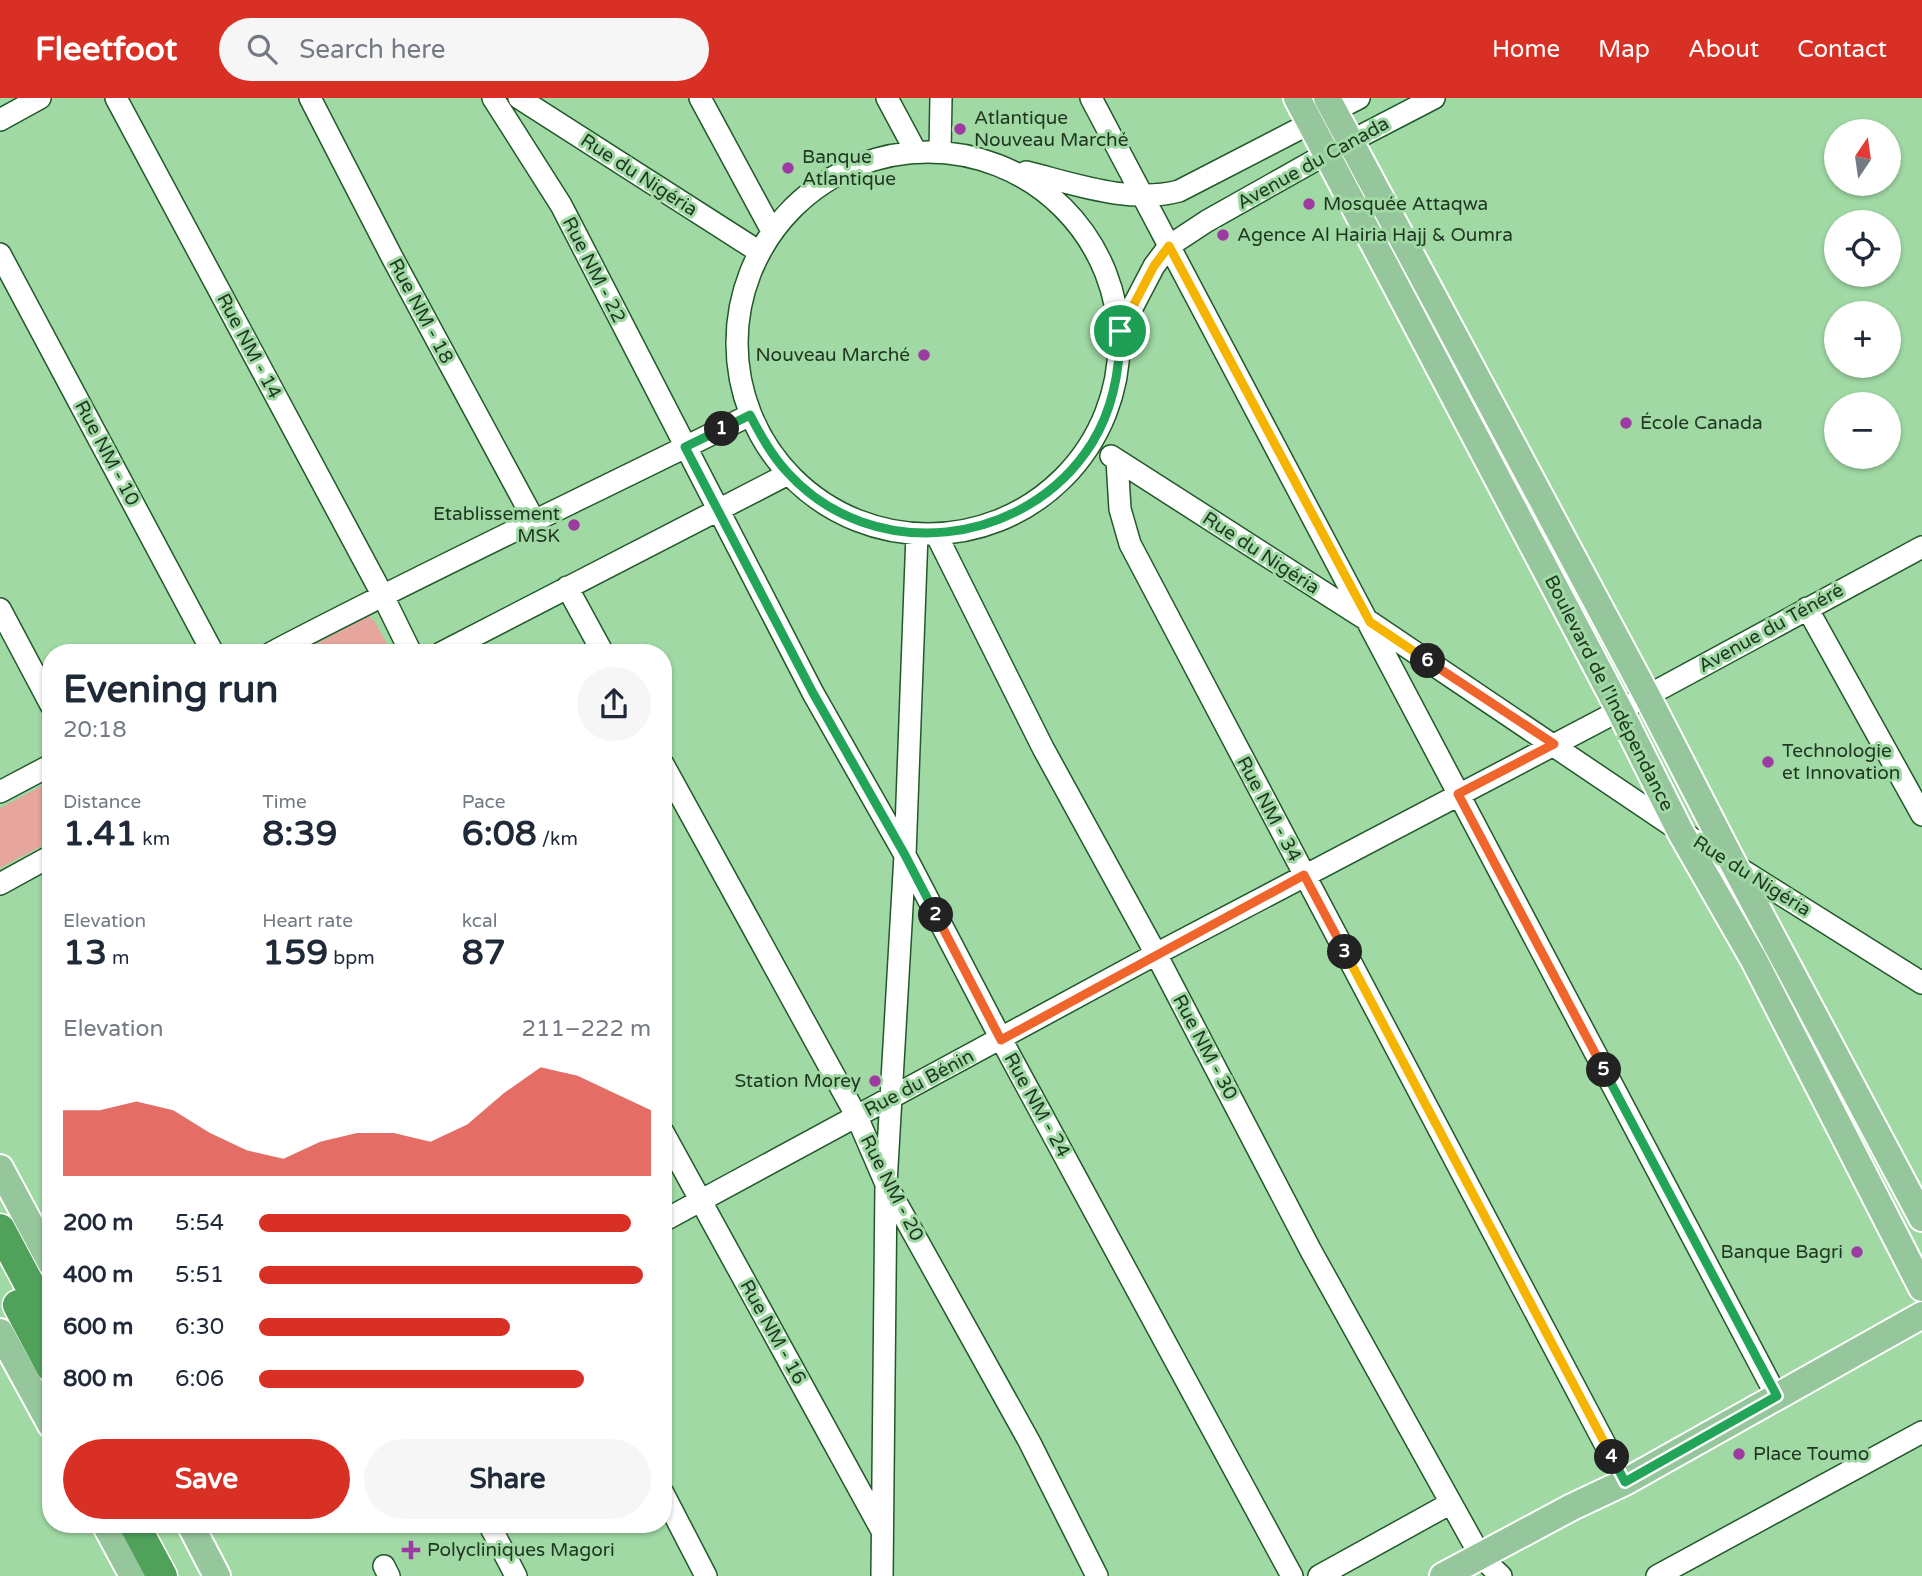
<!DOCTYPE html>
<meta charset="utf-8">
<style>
:root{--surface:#fff;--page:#f6f6f7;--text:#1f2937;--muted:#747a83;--accent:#d93025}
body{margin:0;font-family:"Varela Round",sans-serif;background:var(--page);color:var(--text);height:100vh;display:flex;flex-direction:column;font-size:26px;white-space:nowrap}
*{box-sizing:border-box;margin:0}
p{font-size:23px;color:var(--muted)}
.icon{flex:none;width:38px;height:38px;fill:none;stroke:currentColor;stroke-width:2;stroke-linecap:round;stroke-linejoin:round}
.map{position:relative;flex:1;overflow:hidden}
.side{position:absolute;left:42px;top:546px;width:630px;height:889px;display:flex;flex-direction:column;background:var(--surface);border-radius:28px;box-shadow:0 2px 5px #0004}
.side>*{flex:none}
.needle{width:46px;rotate:13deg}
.fabs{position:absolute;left:1824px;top:21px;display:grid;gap:14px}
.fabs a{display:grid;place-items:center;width:77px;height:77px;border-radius:50%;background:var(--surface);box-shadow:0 2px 5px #0004;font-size:35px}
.pin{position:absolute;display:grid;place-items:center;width:60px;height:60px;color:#fff;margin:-30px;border:4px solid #fff;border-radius:50%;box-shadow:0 2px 7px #0007}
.km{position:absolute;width:35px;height:35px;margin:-18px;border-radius:50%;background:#222;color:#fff;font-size:19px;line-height:35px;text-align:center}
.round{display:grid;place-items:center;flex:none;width:74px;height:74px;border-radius:37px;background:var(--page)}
.overview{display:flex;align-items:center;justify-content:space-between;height:119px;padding:0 21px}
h1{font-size:38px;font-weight:800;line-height:52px}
.stats{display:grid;grid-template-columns:repeat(3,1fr);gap:10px;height:119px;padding:7px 21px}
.stats div{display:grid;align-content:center}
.stats b{font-size:35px;font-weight:800}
.stats small{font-size:19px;font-weight:400}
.stats p{font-size:19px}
.chart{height:196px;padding:14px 21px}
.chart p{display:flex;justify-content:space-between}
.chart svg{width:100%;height:126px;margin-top:7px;fill:var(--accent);opacity:.7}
.primary-button{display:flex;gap:14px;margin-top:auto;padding:14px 21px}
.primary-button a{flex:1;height:80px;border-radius:42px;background:var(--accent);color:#fff;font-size:28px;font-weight:800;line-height:80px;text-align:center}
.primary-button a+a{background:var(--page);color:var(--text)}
ul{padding:0 21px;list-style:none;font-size:23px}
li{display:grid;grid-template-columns:112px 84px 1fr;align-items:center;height:52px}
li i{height:18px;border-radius:9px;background:var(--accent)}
header{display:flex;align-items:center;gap:42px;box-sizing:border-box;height:98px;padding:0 35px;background:var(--accent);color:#fff}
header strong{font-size:33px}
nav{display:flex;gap:38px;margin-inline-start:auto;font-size:24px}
.search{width:490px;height:63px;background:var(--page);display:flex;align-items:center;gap:18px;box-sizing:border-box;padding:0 24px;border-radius:38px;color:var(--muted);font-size:26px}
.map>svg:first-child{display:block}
.green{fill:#e6a59d}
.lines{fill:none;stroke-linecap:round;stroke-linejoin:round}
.minor-casing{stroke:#22582a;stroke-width:24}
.major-casing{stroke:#fff;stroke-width:30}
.highway-casing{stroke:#fff;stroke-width:33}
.minor{stroke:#fff;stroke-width:21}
.major{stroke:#96c79c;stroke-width:26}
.highway{stroke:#50a15a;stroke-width:30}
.split-1-casing{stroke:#fff;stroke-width:14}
.split-2-casing{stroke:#fff;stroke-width:14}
.split-3-casing{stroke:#fff;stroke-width:14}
.split-4-casing{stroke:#fff;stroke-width:14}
.split-5-casing{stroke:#fff;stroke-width:14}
.split-6-casing{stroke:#fff;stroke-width:14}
.split-7-casing{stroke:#fff;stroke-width:14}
.split-1{stroke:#22a559;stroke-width:9}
.split-2{stroke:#22a559;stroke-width:9}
.split-3{stroke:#f0652b;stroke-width:9}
.split-4{stroke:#f5b400;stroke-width:9}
.split-5{stroke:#22a559;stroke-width:9}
.split-6{stroke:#f0652b;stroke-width:9}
.split-7{stroke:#f5b400;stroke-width:9}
.poi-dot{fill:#9e3ba2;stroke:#a0d9a4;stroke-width:2.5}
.labels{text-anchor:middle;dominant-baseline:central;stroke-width:6;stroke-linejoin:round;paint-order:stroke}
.poi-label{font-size:19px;fill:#1f3621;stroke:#a0d9a4;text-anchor:start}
.street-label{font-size:19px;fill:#1f3621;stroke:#a0d9a4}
</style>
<header>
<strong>Fleetfoot</strong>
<div class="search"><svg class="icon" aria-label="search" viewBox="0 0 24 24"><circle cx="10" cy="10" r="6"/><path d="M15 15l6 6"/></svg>Search here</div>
<nav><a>Home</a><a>Map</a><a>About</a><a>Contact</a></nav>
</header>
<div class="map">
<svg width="1922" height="1478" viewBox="0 0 1922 1478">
<rect width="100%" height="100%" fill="#a0d9a4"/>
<path class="green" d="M 369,518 L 375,524 L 392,555 L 299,555 Z
M 51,683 L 51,743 L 0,770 L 0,710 Z"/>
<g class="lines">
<g class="minor-casing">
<path id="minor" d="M 116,0 L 382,496 L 411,555
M 310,0 L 393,161 L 535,424
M 493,0 L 561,107 L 813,595 L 905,757 L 1001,941 L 1292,1478
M 519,0 L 758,153
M 700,0 L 772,133
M 887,0 L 916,54
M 1091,0 C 1323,431 1548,866 1777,1299
M 0,22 L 40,0
M737 245a191 191 0 1 1 382 0a191 191 0 1 1-382 0Z
M 940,54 L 941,0
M 1026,74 C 1075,86 1129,106 1179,93 L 1359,0
M 0,156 L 213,555
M 1120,233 L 1154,168 L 1169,148 L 1207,123 L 1326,56 L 1434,0
M 1111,358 L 1370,524 L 1680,733 L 1922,885
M 1117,362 L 1120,411 L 1130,446 L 1625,1384
M 936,436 L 1043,650 L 1156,856 L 1311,1153 L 1481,1459 L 1501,1478
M 567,489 L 603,555
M 1807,510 L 1922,717
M 0,511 L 51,607
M 271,555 C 429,472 590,397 750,317
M 441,555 L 788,376
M 663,666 L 857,1019 L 886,1086 L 1029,1343 L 1097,1478
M 0,694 L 51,667
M 0,786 L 51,758
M 663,1034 L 881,1431
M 663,1123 L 1156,856 L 1647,598 L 1922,449
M 663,1395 L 706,1478
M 489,1426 L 516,1478
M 384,1468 L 389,1478
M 882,1478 L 886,1086 L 905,757 L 917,436
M 1319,1478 L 1451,1405
M 1657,1478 L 1922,1334"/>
</g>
<g class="major-casing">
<path id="major" d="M 1297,0 L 1619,611 L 1680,733 L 1754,862 L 1922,1190
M 1327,0 L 1647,598 L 1734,767 L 1922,1120
M 0,1070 L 51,1165
M 0,1234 L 51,1327
M 105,1426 L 133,1478
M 190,1426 L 217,1478
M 1443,1478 L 1572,1409 L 1625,1384 L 1922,1217"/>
</g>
<g class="highway-casing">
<path id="highway" d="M 0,1131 L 51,1227
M 18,1207 L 51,1269
M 134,1426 L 162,1478"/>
</g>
<use href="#minor" class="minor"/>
<use href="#major" class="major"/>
<use href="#highway" class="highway"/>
</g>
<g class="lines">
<g class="split-1-casing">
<path id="split-1" d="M 722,331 L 750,317 C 761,338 772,358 788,375 C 872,467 1026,450 1092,345 C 1113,311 1120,273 1120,233"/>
</g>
<g class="split-2-casing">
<path id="split-2" d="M 722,331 L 685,349 L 813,595 L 905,757 L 936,817"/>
</g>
<g class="split-3-casing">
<path id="split-3" d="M 936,817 L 1001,942 L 1304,777 L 1345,854"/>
</g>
<g class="split-4-casing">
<path id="split-4" d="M 1345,854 L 1612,1359"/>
</g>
<g class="split-5-casing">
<path id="split-5" d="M 1604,972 L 1777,1298 L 1625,1384 L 1612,1359"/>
</g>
<g class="split-6-casing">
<path id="split-6" d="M 1428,563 L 1554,646 L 1458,696 L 1604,972"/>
</g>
<g class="split-7-casing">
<path id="split-7" d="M 1120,233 L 1154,168 L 1169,148 L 1370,524 L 1428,563"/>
</g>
<use href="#split-1" class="split-1"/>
<use href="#split-2" class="split-2"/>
<use href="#split-3" class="split-3"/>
<use href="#split-4" class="split-4"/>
<use href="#split-5" class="split-5"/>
<use href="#split-6" class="split-6"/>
<use href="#split-7" class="split-7"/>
</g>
<g class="poi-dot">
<circle cx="960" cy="31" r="7"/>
<circle cx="788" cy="70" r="7"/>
<circle cx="1309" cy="106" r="7"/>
<circle cx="1223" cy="137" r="7"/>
<circle cx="924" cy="257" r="7"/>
<circle cx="1626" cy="325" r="7"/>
<circle cx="574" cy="427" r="7"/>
<circle cx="1768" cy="664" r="7"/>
<circle cx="875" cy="983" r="7"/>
<circle cx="1857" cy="1154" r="7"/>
<circle cx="1739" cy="1356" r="7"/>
<path d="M407.5 1441.5h7v7h7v7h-7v7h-7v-7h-7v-7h7z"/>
</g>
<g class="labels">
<g class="poi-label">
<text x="974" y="20">Atlantique<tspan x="974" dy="22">Nouveau Marché</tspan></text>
<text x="802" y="59">Banque<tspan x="802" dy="22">Atlantique</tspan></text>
<text x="1323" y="106">Mosquée Attaqwa</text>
<text x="1237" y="137">Agence Al Hairia Hajj &amp; Oumra</text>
<text x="910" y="257" text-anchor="end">Nouveau Marché</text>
<text x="1640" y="325">École Canada</text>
<text x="560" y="416" text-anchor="end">Etablissement<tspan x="560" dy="22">MSK</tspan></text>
<text x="1782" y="653">Technologie<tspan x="1782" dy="22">et Innovation</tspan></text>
<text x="861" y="983" text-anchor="end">Station Morey</text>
<text x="1843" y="1154" text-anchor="end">Banque Bagri</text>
<text x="1753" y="1356">Place Toumo</text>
<text x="427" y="1452">Polycliniques Magori</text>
</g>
<g class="street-label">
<text transform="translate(1313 65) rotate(-29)">Avenue du Canada</text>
<text transform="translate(639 77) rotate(33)">Rue du Nigéria</text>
<text transform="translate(594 172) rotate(63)">Rue NM - 22</text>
<text transform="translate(421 213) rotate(62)">Rue NM - 18</text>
<text transform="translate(249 248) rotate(62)">Rue NM - 14</text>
<text transform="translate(107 355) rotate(62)">Rue NM - 10</text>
<text transform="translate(1261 455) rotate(33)">Rue du Nigéria</text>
<text transform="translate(1771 530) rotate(-29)">Avenue du Ténéré</text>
<text transform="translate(1609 595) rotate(63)">Boulevard de l'Indépendance</text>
<text transform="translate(1269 711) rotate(62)">Rue NM - 34</text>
<text transform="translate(1752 778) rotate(32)">Rue du Nigéria</text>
<text transform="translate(1205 949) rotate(62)">Rue NM - 30</text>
<text transform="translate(919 985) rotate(-28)">Rue du Bénin</text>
<text transform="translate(1037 1007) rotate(61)">Rue NM - 24</text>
<text transform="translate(892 1090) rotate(63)">Rue NM - 20</text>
<text transform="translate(773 1234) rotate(61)">Rue NM - 16</text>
</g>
</g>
</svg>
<div class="fabs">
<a><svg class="needle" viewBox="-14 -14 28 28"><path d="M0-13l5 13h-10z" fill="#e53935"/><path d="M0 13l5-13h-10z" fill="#747a83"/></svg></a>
<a><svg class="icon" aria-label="locate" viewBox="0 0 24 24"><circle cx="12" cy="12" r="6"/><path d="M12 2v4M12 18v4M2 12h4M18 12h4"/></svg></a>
<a>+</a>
<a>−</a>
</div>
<div class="pin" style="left:1120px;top:233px;background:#1e9e55"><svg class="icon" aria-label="arrive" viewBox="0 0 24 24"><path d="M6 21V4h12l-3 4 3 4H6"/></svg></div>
<b class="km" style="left:722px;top:331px">1</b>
<b class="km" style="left:936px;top:817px">2</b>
<b class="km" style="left:1345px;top:854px">3</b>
<b class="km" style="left:1612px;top:1359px">4</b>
<b class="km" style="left:1604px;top:972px">5</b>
<b class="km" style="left:1428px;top:563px">6</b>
<section class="side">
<div class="overview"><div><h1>Evening run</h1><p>20:18</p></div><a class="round"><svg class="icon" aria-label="share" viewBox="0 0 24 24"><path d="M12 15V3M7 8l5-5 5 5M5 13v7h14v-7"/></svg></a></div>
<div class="stats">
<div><p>Distance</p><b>1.41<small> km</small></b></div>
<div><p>Time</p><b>8:39</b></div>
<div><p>Pace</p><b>6:08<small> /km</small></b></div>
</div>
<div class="stats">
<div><p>Elevation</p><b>13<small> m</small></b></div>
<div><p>Heart rate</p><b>159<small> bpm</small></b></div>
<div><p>kcal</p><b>87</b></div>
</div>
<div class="chart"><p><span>Elevation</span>211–222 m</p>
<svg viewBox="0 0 160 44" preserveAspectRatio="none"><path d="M0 44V21L10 21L20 18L30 21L40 29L50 35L60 38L70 32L80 29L90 29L100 32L110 26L120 15L130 6L140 9L150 15L160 21V44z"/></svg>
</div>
<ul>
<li><b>200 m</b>5:54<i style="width:95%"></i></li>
<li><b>400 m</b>5:51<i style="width:98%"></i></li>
<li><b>600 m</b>6:30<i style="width:64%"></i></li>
<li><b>800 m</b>6:06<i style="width:83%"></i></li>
</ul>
<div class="primary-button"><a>Save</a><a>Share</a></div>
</section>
</div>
